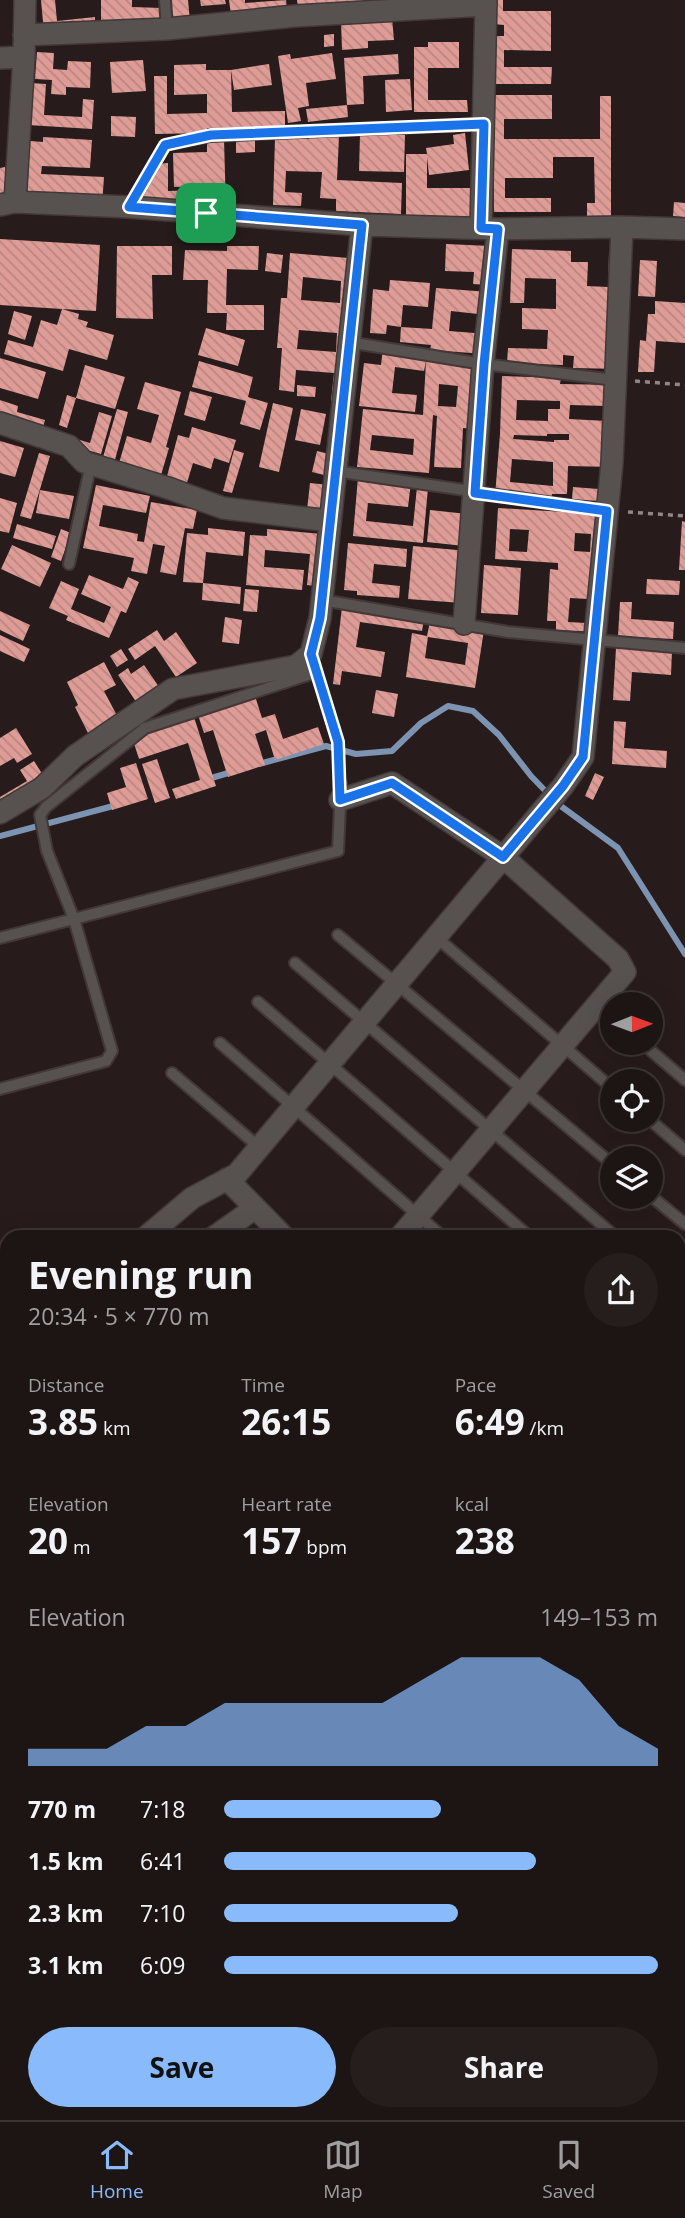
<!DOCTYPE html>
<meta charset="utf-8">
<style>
:root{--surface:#1d1514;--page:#251e1d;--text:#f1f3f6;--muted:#a09fa0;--line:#3b3434;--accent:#88bafc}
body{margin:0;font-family:"Open Sans",sans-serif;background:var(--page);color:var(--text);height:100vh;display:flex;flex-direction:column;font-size:26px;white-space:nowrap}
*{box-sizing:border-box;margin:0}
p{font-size:23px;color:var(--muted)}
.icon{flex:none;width:38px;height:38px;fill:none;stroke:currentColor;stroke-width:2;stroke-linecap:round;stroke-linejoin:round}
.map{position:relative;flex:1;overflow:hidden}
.side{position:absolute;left:0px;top:1230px;width:686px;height:891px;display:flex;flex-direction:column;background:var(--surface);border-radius:21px 21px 0 0;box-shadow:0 7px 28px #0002,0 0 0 2px var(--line)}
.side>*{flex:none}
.needle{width:46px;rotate:89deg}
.fabs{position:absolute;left:600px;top:992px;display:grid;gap:14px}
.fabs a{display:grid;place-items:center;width:63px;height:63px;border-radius:50%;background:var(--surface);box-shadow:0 7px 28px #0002,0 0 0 2px var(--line);font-size:35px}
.pin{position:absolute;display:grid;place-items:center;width:60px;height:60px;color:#fff;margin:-30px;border-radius:14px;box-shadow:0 4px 10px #0006}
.round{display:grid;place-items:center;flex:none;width:74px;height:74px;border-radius:37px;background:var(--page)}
.summary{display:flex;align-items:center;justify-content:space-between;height:119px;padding:0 28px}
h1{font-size:38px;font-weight:700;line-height:52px}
.stats{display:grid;grid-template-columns:repeat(3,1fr);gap:10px;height:119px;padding:7px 28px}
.stats div{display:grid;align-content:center}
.stats b{font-size:35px;font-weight:700}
.stats small{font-size:19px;font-weight:400}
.stats p{font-size:19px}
.chart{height:196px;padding:14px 28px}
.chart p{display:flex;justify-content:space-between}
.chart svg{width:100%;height:126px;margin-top:7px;fill:var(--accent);opacity:.7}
.primary-button{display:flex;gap:14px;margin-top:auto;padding:14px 28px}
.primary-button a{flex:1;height:80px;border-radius:42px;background:var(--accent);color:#111;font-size:28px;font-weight:700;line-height:80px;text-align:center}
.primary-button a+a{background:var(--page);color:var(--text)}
ul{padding:0 28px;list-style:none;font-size:23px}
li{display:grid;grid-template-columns:112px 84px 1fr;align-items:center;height:52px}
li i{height:18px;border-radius:9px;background:var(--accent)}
.dock{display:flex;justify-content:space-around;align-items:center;height:98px;border-top:2px solid var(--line);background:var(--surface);font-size:19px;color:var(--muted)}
.dock a{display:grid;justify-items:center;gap:4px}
.dock .current{color:var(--accent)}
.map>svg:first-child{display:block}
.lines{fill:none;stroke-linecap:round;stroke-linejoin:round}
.stream{stroke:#7d93b2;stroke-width:6}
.building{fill:url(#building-back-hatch);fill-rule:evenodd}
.service-casing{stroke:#433837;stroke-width:14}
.minor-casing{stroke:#433837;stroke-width:24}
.path{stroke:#908786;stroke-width:3.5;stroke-dasharray:5 5;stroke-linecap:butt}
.service{stroke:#575150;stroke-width:10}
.minor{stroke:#575150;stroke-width:21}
.route-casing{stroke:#fff;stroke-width:14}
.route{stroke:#1a73e8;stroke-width:9}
</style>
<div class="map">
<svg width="685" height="2120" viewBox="0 0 685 2120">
<defs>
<pattern id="building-back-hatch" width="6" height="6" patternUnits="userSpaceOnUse" patternTransform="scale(1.75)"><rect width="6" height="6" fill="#df9c96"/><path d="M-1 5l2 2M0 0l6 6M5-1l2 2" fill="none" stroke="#b98682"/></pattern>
</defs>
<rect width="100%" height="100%" fill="#271c1b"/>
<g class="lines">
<path class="stream" d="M 259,764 L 326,746 L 356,754 L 392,751 L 421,723 L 448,706 L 473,711 L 499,735 L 531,776 L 558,804 L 618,848 L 685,954
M 208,779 L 235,771
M 0,836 L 117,805"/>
</g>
<path class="building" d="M 41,0 L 55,0 L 57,21 L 95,17 L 95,28 L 44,33 Z
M 101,0 L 132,0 L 132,7 L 162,8 L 162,22 L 101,21 Z
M 170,0 L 188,0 L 190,21 L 173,23 Z
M 200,0 L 225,0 L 226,4 L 201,6 Z
M 229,0 L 245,0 L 245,3 L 286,0 L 287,10 L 231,15 Z
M 297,0 L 379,0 L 379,2 L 298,9 Z
M 493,0 L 503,0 L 503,11 L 551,11 L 551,51 L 504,50 L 504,67 L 552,67 L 551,84 L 492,84 L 492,36 L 504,36 L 504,25 L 493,24 Z
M 392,18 L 394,40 L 368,41 L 368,48 L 342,50 L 341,21 Z
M 334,34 L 334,46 L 324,47 L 324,35 Z
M 428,42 L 459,42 L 459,68 L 428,68 L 428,100 L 467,100 L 468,112 L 414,112 L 414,47 L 428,47 Z
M 37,52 L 54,53 L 53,69 L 67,70 L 68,61 L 91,62 L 90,88 L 66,87 L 66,95 L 51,94 L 52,80 L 35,79 Z
M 332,53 L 336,79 L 306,83 L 309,106 L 298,108 L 301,121 L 288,123 L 278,56 L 290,54 L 291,59 Z
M 398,54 L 399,74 L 363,76 L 364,104 L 347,105 L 344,58 Z
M 143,60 L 146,91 L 112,93 L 110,62 Z
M 206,64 L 206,70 L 231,70 L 232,112 L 285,111 L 285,127 L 207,128 L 207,133 L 155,134 L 154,76 L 167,76 L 167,114 L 207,113 L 207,94 L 174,95 L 174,65 Z
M 269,64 L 272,85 L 234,90 L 231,70 Z
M 410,79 L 412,110 L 386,112 L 385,80 Z
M 30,83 L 46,84 L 44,115 L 82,117 L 83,99 L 94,100 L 92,129 L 28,125 Z
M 493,95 L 552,95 L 552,119 L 504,119 L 504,139 L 600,139 L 600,96 L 611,96 L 611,217 L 587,217 L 587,203 L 595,203 L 594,157 L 553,157 L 553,178 L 505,178 L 505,198 L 551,198 L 551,212 L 494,212 Z
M 347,105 L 348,117 L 308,122 L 306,109 Z
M 111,116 L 136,117 L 135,137 L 111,136 Z
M 465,133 L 469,170 L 429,175 L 427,157 L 427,188 L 475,188 L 475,221 L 406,221 L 406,154 L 427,154 L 426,148 L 454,144 L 453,135 Z
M 360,134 L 405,135 L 404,172 L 359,171 Z
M 309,136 L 339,137 L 337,180 L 402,183 L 401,214 L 336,211 L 336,199 L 320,198 L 322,172 L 286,171 L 285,192 L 302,193 L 301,206 L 273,205 L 275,138 L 309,139 Z
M 43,137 L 92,140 L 90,168 L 42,166 L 41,174 L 104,177 L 102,205 L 27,201 L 30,141 L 43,142 Z
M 207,139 L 224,139 L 226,210 L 144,204 L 143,191 L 157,164 L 168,163 L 168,191 L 208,190 L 208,186 L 174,187 L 173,153 L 207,152 Z
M 255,140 L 255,152 L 236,153 L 236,141 Z
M 5,167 L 9,194 L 0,196 L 0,168 Z
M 674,202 L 685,203 L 685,217 L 673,216 Z
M 0,239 L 100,245 L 96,311 L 62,309 L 79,314 L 78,319 L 88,322 L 86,327 L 114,335 L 107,360 L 69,349 L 63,371 L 4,354 L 8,340 L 33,347 L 41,320 L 57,325 L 62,309 L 0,305 Z
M 446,244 L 490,246 L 488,285 L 473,284 L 474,272 L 445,271 Z
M 117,246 L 172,246 L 172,275 L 152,275 L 153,319 L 116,318 Z
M 227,246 L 259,246 L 258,270 L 227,269 L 226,305 L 264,305 L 264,330 L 226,330 L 227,313 L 207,313 L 208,280 L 183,280 L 185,250 L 227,251 Z
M 512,249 L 571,251 L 571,262 L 588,262 L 587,286 L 608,287 L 609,254 L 623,255 L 620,369 L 573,368 L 574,356 L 563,355 L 563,365 L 507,363 L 508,348 L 547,349 L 548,330 L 522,329 L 522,308 L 556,309 L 556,279 L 525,278 L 524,303 L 510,303 Z
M 267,253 L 283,255 L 281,273 L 265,271 Z
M 290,253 L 360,259 L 348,402 L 331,401 L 334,373 L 296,370 L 294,392 L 279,390 L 282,348 L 277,348 L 281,298 L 287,298 ZM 303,277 L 341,281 L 340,303 L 301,300 ZM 299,330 L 337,333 L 336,352 L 297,349 Z
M 640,260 L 657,261 L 655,297 L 638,296 Z
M 390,280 L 430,283 L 428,307 L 403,305 L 401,327 L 432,329 L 436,288 L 489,292 L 487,315 L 451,311 L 449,331 L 487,334 L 485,354 L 430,350 L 431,345 L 400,342 L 401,327 L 387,325 L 386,334 L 370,333 L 373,289 L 389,291 Z
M 655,301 L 685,303 L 685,343 L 656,341 L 654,372 L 638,372 L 640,340 L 646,341 L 648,314 L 655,314 Z
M 14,311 L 32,316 L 25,340 L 8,334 Z
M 206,328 L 245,340 L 238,366 L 198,355 Z
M 383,348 L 478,364 L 474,429 L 463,428 L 461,468 L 434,467 L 437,416 L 433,415 L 429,473 L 357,467 L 363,409 L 423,415 L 426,361 L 424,371 L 395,367 L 392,393 L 417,395 L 415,412 L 359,406 L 364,363 L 381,365 ZM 439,384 L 458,386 L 456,407 L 438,406 ZM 372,435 L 414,439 L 413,455 L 370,450 Z
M 0,358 L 46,372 L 38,399 L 0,388 Z
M 199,361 L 253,377 L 248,397 L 268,403 L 260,430 L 240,424 L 246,401 L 192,387 Z
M 85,365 L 125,377 L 115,409 L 76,398 L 67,428 L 59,425 L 67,395 L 76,398 Z
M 502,376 L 561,378 L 560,384 L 619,385 L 612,467 L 568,466 L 567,494 L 552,494 L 551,500 L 495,496 L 500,434 ZM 517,400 L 560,401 L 560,409 L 548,409 L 548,421 L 516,420 ZM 570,405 L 607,406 L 607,421 L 569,419 ZM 547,434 L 569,434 L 569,440 L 554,440 L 554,442 L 513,439 L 514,435 L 547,436 ZM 512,459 L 553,462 L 553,486 L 510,482 Z
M 145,382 L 181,392 L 166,447 L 169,448 L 161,475 L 119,463 L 127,436 L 151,443 L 159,415 L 137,409 Z
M 297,385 L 316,387 L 315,397 L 297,396 Z
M 190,391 L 212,397 L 205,421 L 184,415 Z
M 0,400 L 18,406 L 17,412 L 45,420 L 40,438 L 0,427 Z
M 273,403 L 293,408 L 279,472 L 259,467 Z
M 117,409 L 128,412 L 113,467 L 101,464 Z
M 301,409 L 326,414 L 320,445 L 295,440 Z
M 99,412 L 112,416 L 101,454 L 58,442 L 60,434 L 90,443 Z
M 192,427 L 236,440 L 229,463 L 214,458 L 211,469 L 193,463 L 186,486 L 225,497 L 221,511 L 166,480 L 178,435 L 189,438 Z
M 0,441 L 24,448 L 15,477 L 0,473 Z
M 234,450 L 244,453 L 232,493 L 223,491 Z
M 317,451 L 333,455 L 328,476 L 312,472 Z
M 39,453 L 50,456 L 31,519 L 20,516 Z
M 358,477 L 411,482 L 408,507 L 368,503 L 366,521 L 413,526 L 417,487 L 428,488 L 423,543 L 353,536 Z
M 310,483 L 329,485 L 326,521 L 306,519 Z
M 96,485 L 150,496 L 146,513 L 103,505 L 99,526 L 138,534 L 137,541 L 144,542 L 151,502 L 197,510 L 193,529 L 185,528 L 176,575 L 160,572 L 165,546 L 153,544 L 147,574 L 131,571 L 134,558 L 83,548 Z
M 573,487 L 611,490 L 610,502 L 572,499 Z
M 40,490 L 74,496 L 69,519 L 36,513 Z
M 0,498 L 17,503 L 9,533 L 0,531 Z
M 498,508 L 613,515 L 601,632 L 556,630 L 556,621 L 547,621 L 550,569 L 558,570 L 558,563 L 495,559 ZM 510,529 L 529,530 L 527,552 L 509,551 ZM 575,533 L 591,534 L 590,552 L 574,551 ZM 570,598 L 588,599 L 586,623 L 568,622 Z
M 430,510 L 467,514 L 464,546 L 427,542 Z
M 682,521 L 685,522 L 685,570 L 679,570 Z
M 17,524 L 56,536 L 52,549 L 13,538 Z
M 208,528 L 245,532 L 243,556 L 206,552 L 203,583 L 183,582 L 187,533 L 208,535 Z
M 61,529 L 71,533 L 61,561 L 51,557 Z
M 267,529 L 333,535 L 324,587 L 307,585 L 310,554 L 265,550 L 264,567 L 304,570 L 302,590 L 246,585 L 250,535 L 267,536 Z
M 348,543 L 407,549 L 406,567 L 374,564 L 372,583 L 400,586 L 399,598 L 357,595 L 357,591 L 344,590 Z
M 12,545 L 51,563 L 40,587 L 1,569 Z
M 413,546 L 468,551 L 462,603 L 408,599 Z
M 484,565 L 521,568 L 518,615 L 481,613 Z
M 89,575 L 123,589 L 128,577 L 139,582 L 126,613 L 121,611 L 109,638 L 66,620 L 68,616 L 49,608 L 61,581 L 79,589 L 71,609 L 104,623 L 111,607 L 81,594 Z
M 647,579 L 680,581 L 679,595 L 646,594 Z
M 203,583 L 241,587 L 240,604 L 202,600 Z
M 245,589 L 259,590 L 257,612 L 243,611 Z
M 620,602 L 632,602 L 631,619 L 674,622 L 673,639 L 618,636 Z
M 342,607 L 424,619 L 422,631 L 360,622 L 356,647 L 385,652 L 381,677 L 342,671 L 340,685 L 333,684 Z
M 0,611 L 30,625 L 23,641 L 0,630 Z
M 225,617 L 242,620 L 239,644 L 222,642 Z
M 430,621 L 484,630 L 475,688 L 406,677 L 412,633 L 427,636 ZM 428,637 L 468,643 L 465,665 L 425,658 Z
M 157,630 L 164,641 L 176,632 L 197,663 L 176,677 L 155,646 L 135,660 L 128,649 Z
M 0,635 L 30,649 L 24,662 L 0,651 Z
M 616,648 L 672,651 L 671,675 L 632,672 L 630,701 L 613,700 Z
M 121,649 L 128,660 L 117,667 L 110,656 Z
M 104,662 L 116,685 L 104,691 L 122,725 L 89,735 L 75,707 L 78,705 L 67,682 Z
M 144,665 L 170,703 L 157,714 L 131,728 L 141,709 L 118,675 L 128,668 L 131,674 Z
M 376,690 L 398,694 L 394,717 L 372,713 Z
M 255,696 L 262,718 L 275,714 L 283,739 L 318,727 L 324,744 L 275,760 L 266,730 L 255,734 L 265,765 L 228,777 L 213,730 L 204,733 L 198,715 Z
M 194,717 L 216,786 L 176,799 L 172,789 L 200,780 L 188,743 L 139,759 L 132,737 Z
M 614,721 L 626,722 L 624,748 L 667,751 L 666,768 L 612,764 Z
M 16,728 L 32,754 L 17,763 L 14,758 L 0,766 L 0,738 Z
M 157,759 L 170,798 L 155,803 L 142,764 Z
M 34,761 L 53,791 L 0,824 L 0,797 L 27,781 L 20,770 Z
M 136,763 L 148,799 L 112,810 L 107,793 L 126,787 L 120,768 Z
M 595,773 L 604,777 L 593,800 L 585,796 Z"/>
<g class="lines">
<g class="service-casing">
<path id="service" d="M 165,0 L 167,29
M 129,207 L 165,145 L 211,136 L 484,124
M 348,342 L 483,364 L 615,380
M 335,471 L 607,511
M 69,564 L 91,464
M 322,600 L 508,632 L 685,648
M 338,935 L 612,1164
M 436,937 L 612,1088
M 0,938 L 338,851 L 341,784
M 295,963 L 616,1237
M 258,1002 L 530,1237
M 597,1004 L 612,1017
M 220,1043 L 443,1237
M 642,1043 L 685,1080
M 172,1073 L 259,1147
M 0,1089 L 106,1061 L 112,1051 L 74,919 L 47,851 L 40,815 L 46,807 L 145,728 L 317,672 L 311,654
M 650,1120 L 685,1150
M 651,1196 L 685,1224
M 679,1291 L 685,1296"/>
</g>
<g class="minor-casing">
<path id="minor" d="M 24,35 L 167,29 L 295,16 L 486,5
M 0,58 L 24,57
M 15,202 L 24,57 L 25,0
M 0,205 L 15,202 L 129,207 L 362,225 L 498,229 L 622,227 L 685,229
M 481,228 L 486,0
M 0,423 L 69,446 L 84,462 L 171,489 L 223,508 L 330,521
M 464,624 L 483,364 L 498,229
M 340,800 L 392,783 L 503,857 L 618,959 L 625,972 L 400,1237
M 0,813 L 42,788 L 75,756 L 173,689 L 296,666 L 311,654 L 320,618 L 362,225
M 227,1179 L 284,1237
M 146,1237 L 192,1198 L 237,1174 L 563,786 L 583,757 L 612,463 L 622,227
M 214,1237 L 255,1208
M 679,1324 L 685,1313
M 0,1347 L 7,1341
M 0,1429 L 7,1422
M 0,1743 L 7,1734
M 0,1798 L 7,1803
M 679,1811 L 685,1806
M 679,1862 L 685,1870
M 0,1934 L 7,1931"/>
</g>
<path class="path" d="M 635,381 L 685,385
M 628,512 L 685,516
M 320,684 L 338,742 L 340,771
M 563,2114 L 570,2120"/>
<use href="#service" class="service"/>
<use href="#minor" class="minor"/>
</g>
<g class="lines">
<g class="route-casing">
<path id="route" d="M 484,124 L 481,228 L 498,229 L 484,364 L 475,493 L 607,511 L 583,757 L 563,786 L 503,857 L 392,783 L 340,800 L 338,742 L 311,654 L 320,618 L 362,225 L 129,207 L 165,145 L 211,135 Z"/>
</g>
<use href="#route" class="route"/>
</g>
</svg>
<div class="fabs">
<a><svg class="needle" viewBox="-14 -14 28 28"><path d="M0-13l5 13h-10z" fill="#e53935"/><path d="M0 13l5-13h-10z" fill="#a09fa0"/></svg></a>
<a><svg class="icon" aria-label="locate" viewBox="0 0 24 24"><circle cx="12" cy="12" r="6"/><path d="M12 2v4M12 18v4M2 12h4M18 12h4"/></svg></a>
<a><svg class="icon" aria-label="layers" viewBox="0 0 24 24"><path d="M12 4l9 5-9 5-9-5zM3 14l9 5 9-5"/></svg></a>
</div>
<div class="pin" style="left:206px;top:213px;background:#1e9e55"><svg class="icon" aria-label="arrive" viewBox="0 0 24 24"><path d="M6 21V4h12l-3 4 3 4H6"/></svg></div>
<section class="side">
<div class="summary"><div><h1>Evening run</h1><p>20:34 · 5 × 770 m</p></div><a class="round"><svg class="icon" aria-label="share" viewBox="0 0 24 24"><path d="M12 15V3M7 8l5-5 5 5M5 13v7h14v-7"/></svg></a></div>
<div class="stats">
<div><p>Distance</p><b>3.85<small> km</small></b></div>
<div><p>Time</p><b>26:15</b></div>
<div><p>Pace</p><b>6:49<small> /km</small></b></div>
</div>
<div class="stats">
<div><p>Elevation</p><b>20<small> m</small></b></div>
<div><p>Heart rate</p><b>157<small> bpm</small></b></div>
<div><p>kcal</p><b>238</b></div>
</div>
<div class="chart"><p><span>Elevation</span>149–153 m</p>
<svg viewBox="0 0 160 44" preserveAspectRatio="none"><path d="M0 44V38L10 38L20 38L30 30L40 30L50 22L60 22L70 22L80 22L90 22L100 14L110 6L120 6L130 6L140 14L150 30L160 38V44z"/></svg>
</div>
<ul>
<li><b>770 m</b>7:18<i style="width:50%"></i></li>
<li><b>1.5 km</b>6:41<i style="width:72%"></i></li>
<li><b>2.3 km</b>7:10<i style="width:54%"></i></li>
<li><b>3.1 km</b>6:09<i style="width:100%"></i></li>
</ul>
<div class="primary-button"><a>Save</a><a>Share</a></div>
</section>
</div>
<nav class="dock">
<a class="current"><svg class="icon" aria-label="home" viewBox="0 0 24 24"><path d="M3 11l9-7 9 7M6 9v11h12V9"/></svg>Home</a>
<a><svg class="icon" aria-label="map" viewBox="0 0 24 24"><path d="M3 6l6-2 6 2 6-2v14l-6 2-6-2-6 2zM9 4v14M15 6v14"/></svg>Map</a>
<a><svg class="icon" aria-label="saved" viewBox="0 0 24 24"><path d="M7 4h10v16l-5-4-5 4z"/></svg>Saved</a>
</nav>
